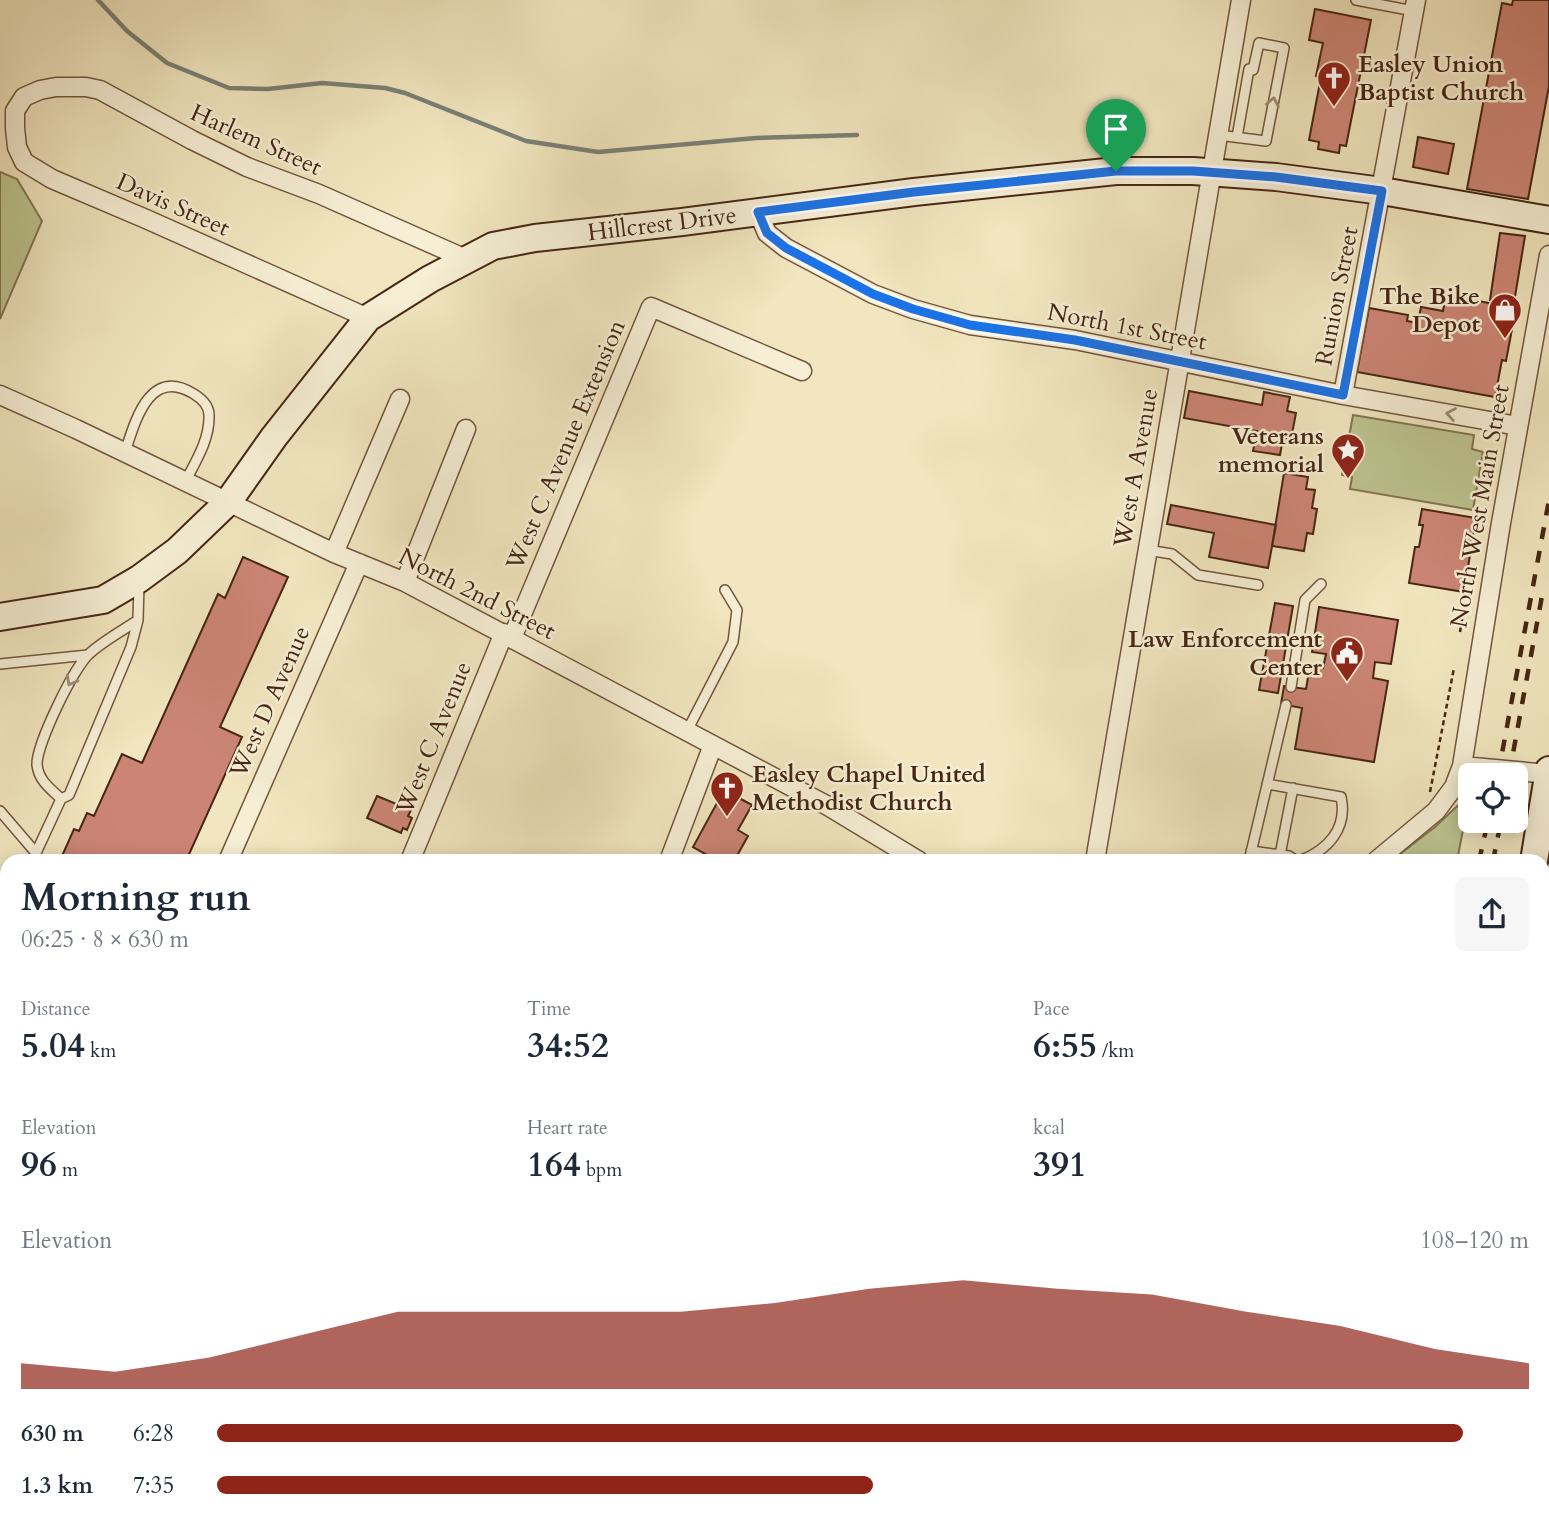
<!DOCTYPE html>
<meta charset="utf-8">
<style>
:root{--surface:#fff;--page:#f6f6f7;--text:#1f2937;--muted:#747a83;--accent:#8f2418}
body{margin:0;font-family:Cardo,serif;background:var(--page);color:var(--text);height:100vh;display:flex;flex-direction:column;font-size:26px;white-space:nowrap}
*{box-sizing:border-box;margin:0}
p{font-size:23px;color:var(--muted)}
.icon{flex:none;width:38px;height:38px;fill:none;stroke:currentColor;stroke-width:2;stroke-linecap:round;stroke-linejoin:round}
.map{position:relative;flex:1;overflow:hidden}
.sheet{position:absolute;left:0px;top:854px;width:1550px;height:674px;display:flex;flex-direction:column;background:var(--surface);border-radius:21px 21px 0 0;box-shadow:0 4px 18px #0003}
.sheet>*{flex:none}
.controls{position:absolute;left:1458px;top:763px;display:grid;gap:14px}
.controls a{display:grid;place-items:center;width:70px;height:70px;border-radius:10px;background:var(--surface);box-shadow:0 4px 18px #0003;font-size:35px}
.pin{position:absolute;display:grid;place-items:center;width:60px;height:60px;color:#fff;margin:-72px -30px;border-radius:50% 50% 50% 0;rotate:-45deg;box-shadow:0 0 7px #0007}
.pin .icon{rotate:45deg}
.round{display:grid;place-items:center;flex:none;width:74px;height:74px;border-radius:10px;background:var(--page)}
.summary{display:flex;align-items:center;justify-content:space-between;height:119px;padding:0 21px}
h1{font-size:38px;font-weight:700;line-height:52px}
.stats{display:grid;grid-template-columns:repeat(3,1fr);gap:10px;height:119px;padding:7px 21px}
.stats div{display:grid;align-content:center}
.stats b{font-size:35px;font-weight:700}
.stats small{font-size:19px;font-weight:400}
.stats p{font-size:19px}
.chart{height:196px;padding:14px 21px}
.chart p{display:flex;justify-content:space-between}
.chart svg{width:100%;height:126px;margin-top:7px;fill:var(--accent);opacity:.7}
ul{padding:0 21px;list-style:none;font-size:23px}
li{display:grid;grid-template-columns:112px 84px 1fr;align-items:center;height:52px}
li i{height:18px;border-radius:9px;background:var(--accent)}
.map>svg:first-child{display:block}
.green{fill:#bdc490;stroke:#827552;stroke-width:2}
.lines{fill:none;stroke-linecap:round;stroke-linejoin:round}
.stream{stroke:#7a8177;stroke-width:4.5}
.building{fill:#cc8575;stroke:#472613;stroke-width:2}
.lane-casing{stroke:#72563e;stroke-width:12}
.street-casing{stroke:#72563e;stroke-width:21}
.secondary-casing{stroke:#472613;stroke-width:30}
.path{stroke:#472613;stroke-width:2.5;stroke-dasharray:5 3.5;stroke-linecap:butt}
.lane{stroke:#f6efd5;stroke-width:9}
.street{stroke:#f6efd5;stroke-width:18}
.secondary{stroke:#f6efd5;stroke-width:26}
.rail{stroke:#472613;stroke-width:4.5;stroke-dasharray:12 12;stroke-linecap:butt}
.oneway{stroke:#9e8a74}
.route-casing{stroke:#fff;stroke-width:14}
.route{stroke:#1a73e8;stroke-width:9}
.labels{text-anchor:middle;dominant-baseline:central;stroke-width:5;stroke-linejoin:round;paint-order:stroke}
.poi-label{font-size:24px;font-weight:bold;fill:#472613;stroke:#f6efd5;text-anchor:end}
.street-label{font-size:24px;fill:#472613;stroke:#f6efd5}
</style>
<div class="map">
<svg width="1549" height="1527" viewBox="0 0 1549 1527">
<rect width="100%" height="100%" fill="#f1e6bf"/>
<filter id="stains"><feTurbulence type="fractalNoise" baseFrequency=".00286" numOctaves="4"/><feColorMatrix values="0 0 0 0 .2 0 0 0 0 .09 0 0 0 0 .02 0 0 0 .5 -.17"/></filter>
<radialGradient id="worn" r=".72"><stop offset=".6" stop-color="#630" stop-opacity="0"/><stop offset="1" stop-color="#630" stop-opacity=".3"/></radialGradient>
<path class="green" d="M 0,172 L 17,179 L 42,221 L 0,319 Z
M 1353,415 L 1474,435 L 1472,449 L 1483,452 L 1473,510 L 1350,489 L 1352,477 L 1342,475 Z
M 1470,794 L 1457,861 L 1391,861 L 1435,827 Z
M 5,1146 L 7,1180 L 0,1182 L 0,1148 Z"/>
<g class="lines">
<path class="stream" d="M 98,0 L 127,31 L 167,63 L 229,88 L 268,89 L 322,83 L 385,88 L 405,93 L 526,141 L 598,152 L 756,138 L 857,135
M 529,1521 L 539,1521"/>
</g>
<path class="building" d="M 1513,0 L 1549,0 L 1549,86 L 1528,199 L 1467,189 L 1502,3 L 1512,5 Z
M 1315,9 L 1371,20 L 1346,146 L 1340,145 L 1339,153 L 1318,149 L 1319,142 L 1309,140 L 1321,77 L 1316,76 L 1323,43 L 1309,40 Z
M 1418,137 L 1454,144 L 1448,174 L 1413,167 Z
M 1500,233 L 1525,236 L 1514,303 L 1490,300 Z
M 1446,295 L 1516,308 L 1506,361 L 1502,360 L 1495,397 L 1357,372 L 1369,308 L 1408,315 L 1407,321 L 1418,323 L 1421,307 L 1443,311 Z
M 1189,391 L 1262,405 L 1264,392 L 1290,397 L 1287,411 L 1296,413 L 1291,439 L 1283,438 L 1280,455 L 1253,451 L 1257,431 L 1184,418 Z
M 1284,473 L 1308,477 L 1306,489 L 1315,490 L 1312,508 L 1317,509 L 1313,534 L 1307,533 L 1304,551 L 1272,546 Z
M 1171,505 L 1276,525 L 1268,568 L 1209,557 L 1214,533 L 1167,524 Z
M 1422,509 L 1476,518 L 1464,592 L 1409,583 L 1415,547 L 1419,547 L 1423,525 L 1419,525 Z
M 243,557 L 288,577 L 220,727 L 242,737 L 186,861 L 73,861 L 62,856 L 74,829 L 79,831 L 87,813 L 94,816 L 122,754 L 142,763 L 218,594 L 225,598 Z
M 1275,603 L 1293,606 L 1278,693 L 1259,690 Z
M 1319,607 L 1398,620 L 1391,664 L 1375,662 L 1373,678 L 1388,681 L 1374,762 L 1295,749 L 1302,708 L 1281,704 L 1284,686 L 1306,689 L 1310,666 L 1323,668 L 1326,654 L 1312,652 Z
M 724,790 L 752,805 L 738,830 L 748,836 L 734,861 L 718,861 L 693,847 Z
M 377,796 L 411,810 L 408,816 L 412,818 L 407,830 L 403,828 L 401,833 L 367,818 Z
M 1548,931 L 1549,931 L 1549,990 L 1544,989 L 1544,954 L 1545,955 Z
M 1544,1069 L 1549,1070 L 1549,1141 L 1544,1140 Z
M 1544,1179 L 1549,1180 L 1549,1201 L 1544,1200 Z
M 1507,1521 L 1544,1521 L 1544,1527 L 1507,1527 Z"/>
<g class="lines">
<g class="lane-casing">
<path id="lane" d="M 1356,0 L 1414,11
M 1218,135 L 1266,141 L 1284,48 L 1259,43 L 1253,70 L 1249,69 L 1237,137
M 125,452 C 135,422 149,366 194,394 C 202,399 209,405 209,415 C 210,439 196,461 185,482
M 1147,550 L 1172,554 L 1198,575 L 1258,585
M 138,620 C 122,631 103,641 89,654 C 74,667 36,745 37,765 C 39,781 50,788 61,799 L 69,795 L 131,647 L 138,620 L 139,585
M 0,664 L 88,655
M 1291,687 L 1305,600 L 1321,584
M 687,731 L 733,642 L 737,610 L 725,590
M 1267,784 L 1341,797 C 1348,829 1327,851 1299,861
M 0,811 L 36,853
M 1251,851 L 1289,856 L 1297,861
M 1280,855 L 1293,788
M 36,861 L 36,853 L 61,799
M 1249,861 L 1286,705
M 1544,905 L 1549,906
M 1544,1058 L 1549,1059
M 1544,1147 L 1549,1148
M 1406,1521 L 1430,1527"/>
</g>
<g class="street-casing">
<path id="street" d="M 758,212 L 767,233 L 786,248 L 873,294 L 913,309 L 970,325 L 1075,340 L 1343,395 L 1518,426
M 368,318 L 146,219 L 52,179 L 24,162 L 17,147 L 15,128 L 15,111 L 24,97 L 40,90 L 56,87 L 86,87 L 100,90 L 192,140 L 247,167 L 319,194 L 466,259
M 0,395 L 76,429 L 334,553 L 405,582 L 828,806 L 919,861
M 1343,395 L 1416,0
M 334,553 L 400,399
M 405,582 L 466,429
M 512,638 L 651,307 L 802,371
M 1462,766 L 1549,774
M 228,861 L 359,563
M 410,861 L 504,633
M 669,861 L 713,745
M 1095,861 L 1241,0
M 1376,861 L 1436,811 L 1454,787 L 1462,766 L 1501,523 L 1549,255
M 1544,1240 L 1549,1241
M 0,1395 L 7,1379
M 324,1521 L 324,1527
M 1495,1521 L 1496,1527
M 128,1527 L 132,1521
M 1056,1527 L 1057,1521"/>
</g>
<g class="secondary-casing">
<path id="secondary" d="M 0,617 L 103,600 L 139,579 L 177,551 L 228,502 L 274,437 L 368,318 L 430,279 L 493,246 L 535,238 L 682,222 L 914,192 L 1116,171 L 1193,171 L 1276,177 L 1382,191 L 1549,220
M 1534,861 L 1549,770
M 1305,1527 L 1309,1521"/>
</g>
<path class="path" d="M 1460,632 L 1463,613
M 1430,792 L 1454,668"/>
<use href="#lane" class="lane"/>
<use href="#street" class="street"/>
<use href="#secondary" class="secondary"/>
<path class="rail" d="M 1498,775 L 1549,500
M 1509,775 L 1542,596
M 1479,861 L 1488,821
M 1493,861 L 1501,821
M 1140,1527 L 1147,1521
M 1155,1527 L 1163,1521"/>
</g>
<defs><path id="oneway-chevron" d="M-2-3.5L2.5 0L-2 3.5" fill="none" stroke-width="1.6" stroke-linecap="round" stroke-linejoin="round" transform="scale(1.75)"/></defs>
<g class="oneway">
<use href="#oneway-chevron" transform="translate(1273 102) rotate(-79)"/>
<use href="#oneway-chevron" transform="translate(1451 414) rotate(-170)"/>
<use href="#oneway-chevron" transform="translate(71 681) rotate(119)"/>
</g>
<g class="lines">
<g class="route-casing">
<path id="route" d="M 1116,171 L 1193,171 L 1276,177 L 1382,191 L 1343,395 L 1075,340 L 970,325 L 913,309 L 873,294 L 786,248 L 767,233 L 758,212 L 914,192 Z"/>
</g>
<use href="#route" class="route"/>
</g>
<defs>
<g id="church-pin" transform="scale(1.75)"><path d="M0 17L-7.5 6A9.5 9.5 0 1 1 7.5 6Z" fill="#8f2418" stroke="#f6efd5"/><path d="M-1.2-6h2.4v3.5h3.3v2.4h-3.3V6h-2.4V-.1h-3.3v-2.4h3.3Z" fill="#fff"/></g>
<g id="shop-pin" transform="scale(1.75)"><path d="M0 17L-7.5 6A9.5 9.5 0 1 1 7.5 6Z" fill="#8f2418" stroke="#f6efd5"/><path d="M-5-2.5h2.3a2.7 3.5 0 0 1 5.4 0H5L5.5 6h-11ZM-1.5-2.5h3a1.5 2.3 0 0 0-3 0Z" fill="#fff"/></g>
<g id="sight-pin" transform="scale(1.75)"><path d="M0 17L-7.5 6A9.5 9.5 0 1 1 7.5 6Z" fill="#8f2418" stroke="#f6efd5"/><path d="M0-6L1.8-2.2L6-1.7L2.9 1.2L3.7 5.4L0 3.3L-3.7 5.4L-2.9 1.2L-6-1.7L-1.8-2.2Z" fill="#fff"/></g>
<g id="civic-pin" transform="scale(1.75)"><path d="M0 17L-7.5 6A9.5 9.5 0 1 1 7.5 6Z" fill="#8f2418" stroke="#f6efd5"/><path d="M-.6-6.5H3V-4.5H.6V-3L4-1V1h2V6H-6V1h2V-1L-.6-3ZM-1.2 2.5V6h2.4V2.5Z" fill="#fff"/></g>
</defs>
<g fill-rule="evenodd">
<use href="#church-pin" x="1334" y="78"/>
<use href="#shop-pin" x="1505" y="310"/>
<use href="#sight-pin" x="1348" y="450"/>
<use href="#civic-pin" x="1347" y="653"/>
<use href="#church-pin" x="727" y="788"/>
</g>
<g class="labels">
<g class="poi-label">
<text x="1358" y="64" text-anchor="start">Easley Union<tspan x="1358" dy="28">Baptist Church</tspan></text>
<text x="1480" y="296">The Bike<tspan x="1480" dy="28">Depot</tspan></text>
<text x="1324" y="436">Veterans<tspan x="1324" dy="28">memorial</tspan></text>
<text x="1322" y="639">Law Enforcement<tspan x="1322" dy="28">Center</tspan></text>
<text x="752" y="774" text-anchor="start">Easley Chapel United<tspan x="752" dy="28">Methodist Church</tspan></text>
</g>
<g class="street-label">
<text transform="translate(256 140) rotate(24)">Harlem Street</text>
<text transform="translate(173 205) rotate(24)">Davis Street</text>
<text transform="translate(662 224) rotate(-7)">Hillcrest Drive</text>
<text transform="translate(1337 296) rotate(-79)">Runion Street</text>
<text transform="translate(1127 327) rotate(11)">North 1st Street</text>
<text transform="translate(566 445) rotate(-67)">West C Avenue Extension</text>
<text transform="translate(1136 468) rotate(-80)">West A Avenue</text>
<text transform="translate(1480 506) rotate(-80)">North West Main Street</text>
<text transform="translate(477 594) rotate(27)">North 2nd Street</text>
<text transform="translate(270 702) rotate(-66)">West D Avenue</text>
<text transform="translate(434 738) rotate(-68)">West C Avenue</text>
</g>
</g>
<rect width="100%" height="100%" filter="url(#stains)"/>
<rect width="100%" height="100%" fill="url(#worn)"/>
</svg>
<div class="controls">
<a><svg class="icon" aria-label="locate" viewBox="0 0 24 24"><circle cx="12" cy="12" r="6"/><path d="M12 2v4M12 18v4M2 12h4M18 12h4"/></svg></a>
</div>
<div class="pin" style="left:1116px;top:171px;background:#1e9e55"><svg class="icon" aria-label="arrive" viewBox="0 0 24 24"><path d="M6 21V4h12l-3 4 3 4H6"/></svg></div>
<section class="sheet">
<div class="summary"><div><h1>Morning run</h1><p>06:25 · 8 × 630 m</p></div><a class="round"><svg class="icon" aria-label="share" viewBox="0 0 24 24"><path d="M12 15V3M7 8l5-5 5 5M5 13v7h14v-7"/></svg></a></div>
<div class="stats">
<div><p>Distance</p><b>5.04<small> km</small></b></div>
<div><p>Time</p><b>34:52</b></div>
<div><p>Pace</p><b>6:55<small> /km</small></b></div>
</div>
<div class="stats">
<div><p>Elevation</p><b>96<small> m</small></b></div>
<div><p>Heart rate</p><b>164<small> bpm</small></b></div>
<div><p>kcal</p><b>391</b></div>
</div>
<div class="chart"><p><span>Elevation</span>108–120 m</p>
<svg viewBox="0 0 160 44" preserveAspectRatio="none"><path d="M0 44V35L10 38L20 33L30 25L40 17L50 17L60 17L70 17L80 14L90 9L100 6L110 9L120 11L130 17L140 22L150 30L160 35V44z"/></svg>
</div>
<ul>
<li><b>630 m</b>6:28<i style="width:95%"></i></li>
<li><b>1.3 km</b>7:35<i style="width:50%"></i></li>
</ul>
</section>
</div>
